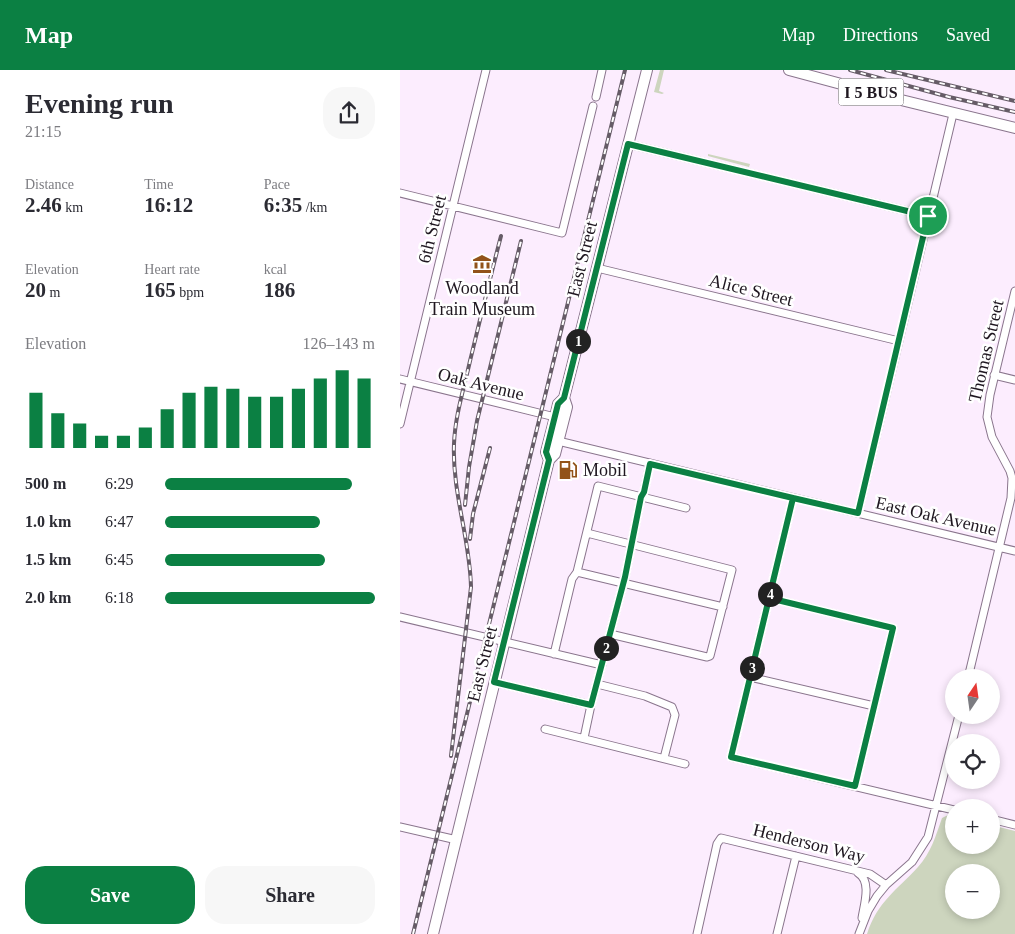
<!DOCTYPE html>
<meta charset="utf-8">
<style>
:root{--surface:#fff;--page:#f7f7f7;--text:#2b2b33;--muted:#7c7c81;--accent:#0b8043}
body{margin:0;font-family:Georgia,serif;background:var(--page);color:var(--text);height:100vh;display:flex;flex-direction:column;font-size:19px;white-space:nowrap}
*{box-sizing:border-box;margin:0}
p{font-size:16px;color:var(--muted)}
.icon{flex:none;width:28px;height:28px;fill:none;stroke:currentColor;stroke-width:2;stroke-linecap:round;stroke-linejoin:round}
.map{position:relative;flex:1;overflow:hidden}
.drawer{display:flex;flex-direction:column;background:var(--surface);width:400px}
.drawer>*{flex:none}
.needle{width:32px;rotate:13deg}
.buttons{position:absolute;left:545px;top:599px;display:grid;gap:10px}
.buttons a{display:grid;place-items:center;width:55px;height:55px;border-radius:50%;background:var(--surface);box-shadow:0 2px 8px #0003;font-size:25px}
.pin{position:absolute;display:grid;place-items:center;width:42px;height:42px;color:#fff;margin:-21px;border:2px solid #fff;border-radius:50%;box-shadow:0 1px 5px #0007}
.km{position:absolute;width:25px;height:25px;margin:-12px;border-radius:50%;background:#222;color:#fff;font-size:14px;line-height:25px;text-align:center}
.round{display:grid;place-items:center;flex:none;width:52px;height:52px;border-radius:20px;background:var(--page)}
.head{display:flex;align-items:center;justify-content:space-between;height:85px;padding:0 25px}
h1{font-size:28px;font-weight:600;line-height:38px}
.stats{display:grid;grid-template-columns:repeat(3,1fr);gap:8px;height:85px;padding:5px 25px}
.stats div{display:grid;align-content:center}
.stats b{font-size:21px;font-weight:600}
.stats small{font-size:14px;font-weight:400}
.stats p{font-size:14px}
.chart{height:140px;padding:10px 25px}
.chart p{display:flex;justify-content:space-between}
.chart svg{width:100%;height:90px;margin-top:5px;stroke:var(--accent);stroke-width:6}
.button{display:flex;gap:10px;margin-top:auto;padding:10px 25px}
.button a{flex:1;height:58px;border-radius:20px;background:var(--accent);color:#fff;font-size:20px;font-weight:600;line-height:58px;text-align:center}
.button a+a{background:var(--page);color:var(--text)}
ul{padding:0 25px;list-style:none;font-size:16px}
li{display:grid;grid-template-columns:80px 60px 1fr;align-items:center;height:38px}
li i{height:12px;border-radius:6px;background:var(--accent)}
header{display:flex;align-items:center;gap:30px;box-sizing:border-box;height:70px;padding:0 25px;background:var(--accent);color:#fff}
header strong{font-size:24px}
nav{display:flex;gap:28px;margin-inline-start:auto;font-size:18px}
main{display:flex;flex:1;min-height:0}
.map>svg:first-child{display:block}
.green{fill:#cdd5be;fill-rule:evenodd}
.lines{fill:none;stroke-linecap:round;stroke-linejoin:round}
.minor-casing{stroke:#8a758d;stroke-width:9}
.secondary-casing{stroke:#8a758d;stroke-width:12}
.primary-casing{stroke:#8a758d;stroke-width:12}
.minor{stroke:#fff;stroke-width:7}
.secondary{stroke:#fff;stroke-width:10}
.primary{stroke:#fff;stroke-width:10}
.rail-casing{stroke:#665c67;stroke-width:4}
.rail{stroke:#fff;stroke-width:2;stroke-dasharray:5.5;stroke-linecap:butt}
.route-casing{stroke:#fff;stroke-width:10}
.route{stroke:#0b8043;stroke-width:6}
.labels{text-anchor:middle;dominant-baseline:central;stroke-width:5;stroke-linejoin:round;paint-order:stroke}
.shield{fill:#fff;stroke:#625d63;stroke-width:1}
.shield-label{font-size:16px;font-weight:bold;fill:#1f1720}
.street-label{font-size:18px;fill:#1f1720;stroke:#fff}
.poi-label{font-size:18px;fill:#1f1720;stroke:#fff}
</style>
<header>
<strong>Map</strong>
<nav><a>Map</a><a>Directions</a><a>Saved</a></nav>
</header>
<main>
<section class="drawer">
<div class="head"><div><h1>Evening run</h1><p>21:15</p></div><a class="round"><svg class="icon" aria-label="share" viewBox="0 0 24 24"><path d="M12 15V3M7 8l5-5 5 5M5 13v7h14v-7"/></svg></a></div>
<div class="stats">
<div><p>Distance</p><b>2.46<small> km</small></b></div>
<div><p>Time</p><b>16:12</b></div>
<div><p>Pace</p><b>6:35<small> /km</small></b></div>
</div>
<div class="stats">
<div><p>Elevation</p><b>20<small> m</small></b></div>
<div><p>Heart rate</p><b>165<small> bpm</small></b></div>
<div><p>kcal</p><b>186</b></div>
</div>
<div class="chart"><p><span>Elevation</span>126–143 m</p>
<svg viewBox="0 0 160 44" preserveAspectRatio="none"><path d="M5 44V17M15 44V27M25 44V32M35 44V38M45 44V38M55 44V34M65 44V25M75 44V17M85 44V14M95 44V15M105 44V19M115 44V19M125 44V15M135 44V10M145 44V6M155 44V10"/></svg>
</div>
<ul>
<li><b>500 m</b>6:29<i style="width:89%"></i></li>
<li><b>1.0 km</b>6:47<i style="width:74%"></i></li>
<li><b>1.5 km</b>6:45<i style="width:76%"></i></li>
<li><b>2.0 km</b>6:18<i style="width:100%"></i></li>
</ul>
<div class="button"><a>Save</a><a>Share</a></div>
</section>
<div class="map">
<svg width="615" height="864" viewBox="0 0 615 864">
<rect width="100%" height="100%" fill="#fcedfe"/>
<path class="green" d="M 260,0 L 264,0 L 259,21 L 264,23 L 262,24 L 254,22 Z
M 308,84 L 350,94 L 349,97 L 308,86 Z
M 548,745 L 554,746 L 554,775 L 591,775 L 591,755 L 615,761 L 615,864 L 467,864 C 477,832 497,820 518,797 C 531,783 536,765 542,748 ZM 591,802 L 591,840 L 554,840 L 554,802 Z"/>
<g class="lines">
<g class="minor-casing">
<path id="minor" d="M 196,27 L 202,0
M 228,74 L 528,146
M 0,123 L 162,163 L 193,36
M 197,198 L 499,271
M 594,305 L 615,310
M 0,309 L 155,347
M 0,354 L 86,0
M 158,371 L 615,481
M 393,428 L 331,687 L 554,740
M 458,443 L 553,44
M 187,463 L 332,500 L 310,586 L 307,587 L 210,564
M 177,502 L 323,537
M 369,528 L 493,558 L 455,716
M 0,547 L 202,595
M 154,584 L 172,509 L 177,502 L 198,416 L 286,438
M 350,607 L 474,636
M 568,608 L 611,428 L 612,408 L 610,401 L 592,367 L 587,347 L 590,325 L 615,221
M 94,612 L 191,635
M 197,614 L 245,626 L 272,637 L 275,645 L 264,688
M 145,659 L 285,694
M 184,668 L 191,635 L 225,507 L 241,427 L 244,422 L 250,393
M 591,749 L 615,755
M 0,757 L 57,770
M 458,803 C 472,811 464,835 462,848
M 297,864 L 317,774 L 321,768 L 470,804 L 486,815
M 377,864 L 396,786
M 459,864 L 468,841 L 477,826 L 486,815 L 512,792 L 528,767 L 559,645"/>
</g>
<g class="secondary-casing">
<path id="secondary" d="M 149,390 L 146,382 L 155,347 L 158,334 L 164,328
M 33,864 L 149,390 L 155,384 L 167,337 L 164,328 L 247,0"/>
</g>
<g class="primary-casing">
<path id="primary" d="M 389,0 L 497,29 L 615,58"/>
</g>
<use href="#minor" class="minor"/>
<use href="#secondary" class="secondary"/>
<use href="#primary" class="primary"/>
<g class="rail-casing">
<path id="rail" d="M 450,0 L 549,27 L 615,42
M 486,0 L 615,31
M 65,435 L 69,397 L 77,351 L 121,171
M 70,469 L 73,444 L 90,378
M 51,686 L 71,517 C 70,469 52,422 54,374 C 55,346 64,318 70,291 C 80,250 90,208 101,166
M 13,864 L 225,0"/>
</g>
<use href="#rail" class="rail"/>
</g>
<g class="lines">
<g class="route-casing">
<path id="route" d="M 528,146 L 228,74 L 164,328 L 158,334 L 146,382 L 149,390 L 94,612 L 191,635 L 225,507 L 241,427 L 244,422 L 250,394 L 393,428 L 331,687 L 455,716 L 493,558 L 369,528 L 393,428 L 458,443 L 528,146"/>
</g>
<use href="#route" class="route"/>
</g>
<defs>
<g id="museum-bare" transform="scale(1.5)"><path d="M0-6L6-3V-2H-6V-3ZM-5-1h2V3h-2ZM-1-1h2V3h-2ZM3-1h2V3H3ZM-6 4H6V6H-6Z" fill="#92531a" stroke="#fff" stroke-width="2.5" paint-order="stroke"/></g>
<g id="fuel-bare" transform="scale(1.5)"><path d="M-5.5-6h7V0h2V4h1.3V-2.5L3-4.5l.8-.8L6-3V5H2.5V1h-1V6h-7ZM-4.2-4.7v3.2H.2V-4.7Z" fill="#92531a" stroke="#fff" stroke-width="2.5" paint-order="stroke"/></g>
</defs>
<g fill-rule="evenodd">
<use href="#museum-bare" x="82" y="194"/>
<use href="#fuel-bare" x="168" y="400"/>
</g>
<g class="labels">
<rect class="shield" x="438.5" y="8.5" width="65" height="27" rx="4"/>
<g class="shield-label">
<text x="471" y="22">I 5 BUS</text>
</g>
<g class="street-label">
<text transform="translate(32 159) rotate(-76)">6th Street</text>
<text transform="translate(182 189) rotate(-76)">East Street</text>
<text transform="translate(351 220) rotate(14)">Alice Street</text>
<text transform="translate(586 281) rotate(-77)">Thomas Street</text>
<text transform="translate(81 314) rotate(14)">Oak Avenue</text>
<text transform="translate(536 446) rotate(13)">East Oak Avenue</text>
<text transform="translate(82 594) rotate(-76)">East Street</text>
<text transform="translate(409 773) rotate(14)">Henderson Way</text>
</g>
<g class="poi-label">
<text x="82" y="218">Woodland<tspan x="82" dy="21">Train Museum</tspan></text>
<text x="183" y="400" text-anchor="start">Mobil</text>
</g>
</g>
</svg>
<div class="buttons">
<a><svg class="needle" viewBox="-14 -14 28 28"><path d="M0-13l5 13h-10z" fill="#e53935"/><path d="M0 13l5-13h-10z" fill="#7c7c81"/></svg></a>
<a><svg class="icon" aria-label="locate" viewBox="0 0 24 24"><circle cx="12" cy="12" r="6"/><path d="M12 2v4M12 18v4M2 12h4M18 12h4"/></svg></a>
<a>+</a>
<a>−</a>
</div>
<div class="pin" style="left:528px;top:146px;background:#1e9e55"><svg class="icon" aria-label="arrive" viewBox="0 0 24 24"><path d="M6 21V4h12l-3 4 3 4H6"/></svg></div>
<b class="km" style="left:178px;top:271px">1</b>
<b class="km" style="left:206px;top:578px">2</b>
<b class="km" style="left:352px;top:598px">3</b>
<b class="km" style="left:370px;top:524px">4</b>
</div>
</main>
